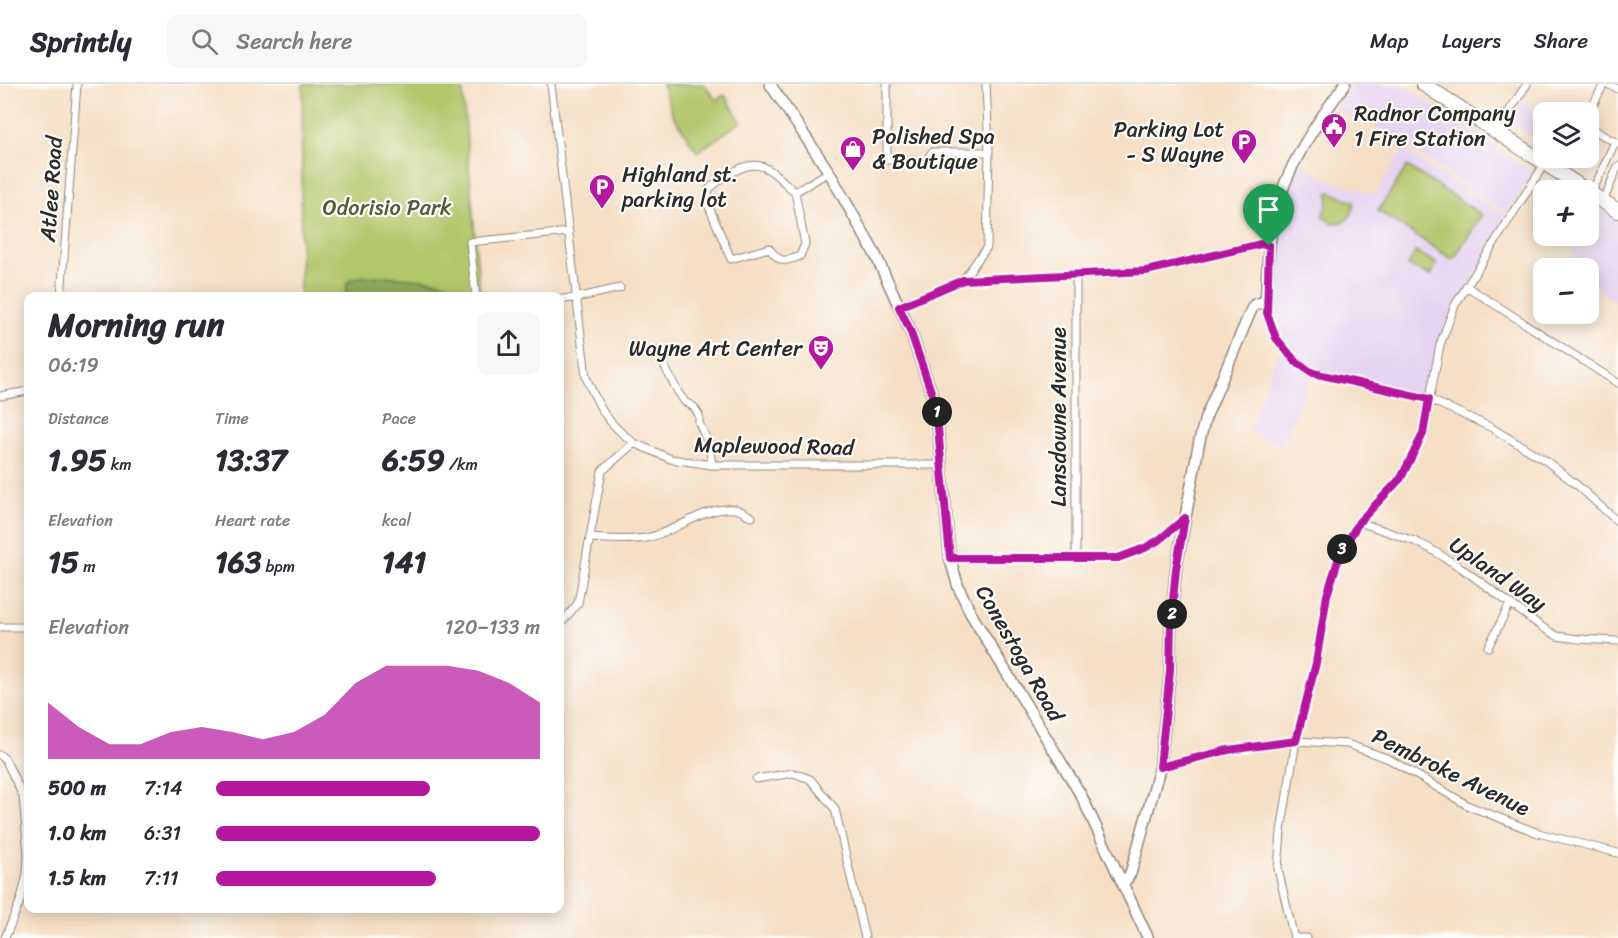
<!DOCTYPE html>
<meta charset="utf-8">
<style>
:root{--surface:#fff;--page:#f7f7f7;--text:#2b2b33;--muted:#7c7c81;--line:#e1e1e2;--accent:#b5179e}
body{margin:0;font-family:Sriracha,sans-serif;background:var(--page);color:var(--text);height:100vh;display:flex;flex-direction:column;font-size:22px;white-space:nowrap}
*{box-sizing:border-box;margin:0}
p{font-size:20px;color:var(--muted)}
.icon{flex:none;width:33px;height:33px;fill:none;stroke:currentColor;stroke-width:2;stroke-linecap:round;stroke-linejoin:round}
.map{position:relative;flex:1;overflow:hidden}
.drawer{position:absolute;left:24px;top:208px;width:540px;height:621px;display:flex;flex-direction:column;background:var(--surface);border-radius:12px;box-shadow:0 3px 15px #0003}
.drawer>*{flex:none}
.buttons{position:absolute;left:1533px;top:18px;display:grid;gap:12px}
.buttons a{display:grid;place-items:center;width:66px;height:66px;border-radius:12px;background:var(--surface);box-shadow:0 3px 15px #0003;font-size:30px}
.pin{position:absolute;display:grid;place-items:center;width:51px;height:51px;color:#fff;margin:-62px -26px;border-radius:50% 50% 50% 0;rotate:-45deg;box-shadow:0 0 6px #0007}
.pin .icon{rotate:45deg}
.km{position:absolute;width:30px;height:30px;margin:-15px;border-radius:50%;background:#222;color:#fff;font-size:16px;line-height:30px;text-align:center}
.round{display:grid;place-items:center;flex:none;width:63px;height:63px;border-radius:12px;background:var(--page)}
.head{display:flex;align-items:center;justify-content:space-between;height:102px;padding:0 24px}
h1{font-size:33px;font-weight:800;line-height:45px}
.metrics{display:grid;grid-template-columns:repeat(3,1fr);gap:9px;height:102px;padding:6px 24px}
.metrics div{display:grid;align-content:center}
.metrics b{font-size:30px;font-weight:800}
.metrics small{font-size:16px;font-weight:400}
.metrics p{font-size:16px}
.chart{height:168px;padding:12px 24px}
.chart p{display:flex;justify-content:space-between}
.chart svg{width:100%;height:108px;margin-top:6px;fill:var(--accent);opacity:.7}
ul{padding:0 24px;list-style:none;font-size:20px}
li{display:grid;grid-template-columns:96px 72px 1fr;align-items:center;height:45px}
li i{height:15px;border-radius:8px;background:var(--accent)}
header{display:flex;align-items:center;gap:36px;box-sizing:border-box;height:84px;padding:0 30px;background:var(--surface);border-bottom:2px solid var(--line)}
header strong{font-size:28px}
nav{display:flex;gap:33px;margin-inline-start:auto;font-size:21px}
.search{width:420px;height:54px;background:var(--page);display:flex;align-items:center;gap:15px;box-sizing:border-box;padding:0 21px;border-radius:12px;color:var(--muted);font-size:22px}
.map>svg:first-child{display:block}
.built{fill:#e5d3f1}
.green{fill:#b2c66b;stroke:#6e784b;stroke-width:1.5}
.forest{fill:#8dab5f;stroke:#5c6b45;stroke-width:1.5}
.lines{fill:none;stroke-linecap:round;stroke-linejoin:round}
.street-casing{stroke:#908578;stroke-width:9}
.secondary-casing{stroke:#908578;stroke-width:13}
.highway-casing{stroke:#908578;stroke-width:16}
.street{stroke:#fff;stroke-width:7}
.secondary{stroke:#fff;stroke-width:10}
.highway{stroke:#fff;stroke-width:14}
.route-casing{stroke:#fff;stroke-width:12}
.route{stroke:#b5179e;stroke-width:8}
.labels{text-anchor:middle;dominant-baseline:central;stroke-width:4.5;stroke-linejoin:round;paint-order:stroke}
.poi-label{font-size:22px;fill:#2b2b2b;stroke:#fdfcf7;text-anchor:start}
.street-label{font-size:22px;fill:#2b2b2b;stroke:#fdfcf7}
.park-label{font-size:22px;fill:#545a3e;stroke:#fdfcf7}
</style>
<header>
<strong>Sprintly</strong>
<div class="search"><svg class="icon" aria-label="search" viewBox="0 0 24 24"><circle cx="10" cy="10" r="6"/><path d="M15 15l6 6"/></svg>Search here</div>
<nav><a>Map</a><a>Layers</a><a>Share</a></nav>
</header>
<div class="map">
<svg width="1618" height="854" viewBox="0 0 1618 854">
<rect width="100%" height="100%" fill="#fdfcf7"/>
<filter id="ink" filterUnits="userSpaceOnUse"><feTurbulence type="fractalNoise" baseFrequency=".0167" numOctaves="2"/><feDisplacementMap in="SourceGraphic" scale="12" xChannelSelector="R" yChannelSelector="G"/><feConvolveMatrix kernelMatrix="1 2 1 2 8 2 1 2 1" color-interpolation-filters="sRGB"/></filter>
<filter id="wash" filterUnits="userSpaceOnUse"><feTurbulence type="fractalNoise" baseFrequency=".008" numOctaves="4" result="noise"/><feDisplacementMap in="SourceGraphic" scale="24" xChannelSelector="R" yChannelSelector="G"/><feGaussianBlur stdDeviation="1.35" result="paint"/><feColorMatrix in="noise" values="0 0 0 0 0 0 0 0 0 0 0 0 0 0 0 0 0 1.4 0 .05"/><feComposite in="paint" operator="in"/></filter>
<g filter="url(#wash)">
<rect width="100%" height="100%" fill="#f6dfc6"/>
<path class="built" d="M 1353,0 L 1401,0 L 1533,89 L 1508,129 L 1364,35 L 1349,33 L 1336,25 Z
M 1522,17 L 1543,32 L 1543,60 L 1509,37 Z
M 1589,59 L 1601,64 L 1590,91 L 1564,74 L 1588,74 Z
M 1403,66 L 1509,134 L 1446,242 L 1429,315 L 1313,289 L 1282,362 L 1248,347 L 1281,262 L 1269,237 L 1268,170 L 1295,77 L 1326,95 L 1372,110 L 1377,107 Z
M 1599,125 L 1618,137 L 1618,219 L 1599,207 L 1588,184 L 1583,184 L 1576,180 L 1572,167 L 1582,152 L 1588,152 L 1589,141 Z"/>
<path class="green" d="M 303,0 L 462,0 L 480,213 L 300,213 Z
M 662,0 L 704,0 L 716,16 L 725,11 L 741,38 L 697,68 L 673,31 Z
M 1407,82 L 1482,131 L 1453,176 L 1378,127 Z
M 1330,108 L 1354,118 L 1352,130 L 1344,138 L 1332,139 L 1323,133 L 1329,114 L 1328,110 Z
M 1415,168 L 1437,179 L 1431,192 L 1408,182 Z"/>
<path class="forest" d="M 386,192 C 398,194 441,195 447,200 L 441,213 L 346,213 L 347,200 L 351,195 L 360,193 Z"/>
</g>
<g filter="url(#ink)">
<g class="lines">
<g class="street-casing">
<path id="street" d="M 551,0 L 586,293 C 599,324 606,338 634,359
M 887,0 L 887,76 L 926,77 L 932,68 L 989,68
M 1604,0 C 1586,34 1579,42 1618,59
M 1607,0 L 1618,5
M 1496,47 L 1527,0
M 795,108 L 805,160 L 800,172 C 783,179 779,178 769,164 L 731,175 L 707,118 L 709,105 C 718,97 726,91 737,86 C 764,72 775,91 795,108 L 829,88
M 1591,110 L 1615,58
M 1603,118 L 1618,82
M 963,196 L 1146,187 L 1244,164 L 1261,161 L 1269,162
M 1466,202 L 1618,299
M 61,213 L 77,0
M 476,213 L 470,158 L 569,148
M 560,215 L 576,214 L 620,204
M 1266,217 L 1269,237 L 1276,254 L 1296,278 L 1313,289 L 1429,315 L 1490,343 L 1545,376 L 1577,401 L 1618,438
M 899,223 L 963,196 L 987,163 L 989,68 L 986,0
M 645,268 L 655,266 L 657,268 L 678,308 L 685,318 L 694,323 L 699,331 L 699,339 L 709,361 L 712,381
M 0,312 L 28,307
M 1359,438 L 1414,457 L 1429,464 L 1460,483 L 1542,543 L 1557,552 L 1578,555 L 1618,557
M 590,454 C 608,455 628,457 646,454 C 677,448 703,422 735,425 C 741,426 747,431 752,433
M 950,474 L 1118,474 L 1145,464 L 1159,456 L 1185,434
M 1076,475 L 1076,191
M 560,541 L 578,519 L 602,387 L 634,359 L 671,375 L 712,381 L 942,381
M 0,543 L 28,543
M 1488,563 L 1510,520
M 0,671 L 5,675 L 23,712 L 28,770 L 27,790 L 21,815 L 5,854
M 1160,683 L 1228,666 L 1296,657 L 1347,660 L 1389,675 L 1469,722 L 1538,749 L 1618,769
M 756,695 L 793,689 L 810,695 L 835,725 L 865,854
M 1294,854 L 1278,785 L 1281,747 L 1296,657 L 1316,579 L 1327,511 L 1340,470 L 1359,438 L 1401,394 L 1423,350 L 1440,261 L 1455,221 L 1545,79
M 1294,854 L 1307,854"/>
</g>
<g class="secondary-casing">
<path id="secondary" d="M 770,0 L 829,88 L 876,172 L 910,246 L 936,322 L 950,474 L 958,502 L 971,530 L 1081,711 L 1148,854
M 1122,798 L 1127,795 L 1131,788 L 1160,683 L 1170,587 L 1171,536 L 1176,485 L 1199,359 L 1205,335 L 1252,224 L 1254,221 L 1266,217 C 1267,189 1268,162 1274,134 C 1285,84 1315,41 1345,0"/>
</g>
<g class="highway-casing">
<path id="highway" d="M 1423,0 L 1586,106
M 1588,108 L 1618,127"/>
</g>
<use href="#street" class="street"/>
<use href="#secondary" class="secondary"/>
<use href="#highway" class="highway"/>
</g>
</g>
<g class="lines" filter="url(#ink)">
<g class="route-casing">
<path id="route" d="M 1261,160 L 1269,162 L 1267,229 L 1276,254 L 1296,278 L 1313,289 L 1429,315 L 1423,350 L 1401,394 L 1359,438 L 1340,470 L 1327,511 L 1316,579 L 1296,657 L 1228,666 L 1160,683 L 1170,587 L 1171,536 L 1176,485 L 1185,434 L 1159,456 L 1145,464 L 1118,474 L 950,474 L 936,322 L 910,246 L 899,223 L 963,196 L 1146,187 Z"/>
</g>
<use href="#route" class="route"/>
</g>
<defs>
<g id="civic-pin" transform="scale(1.35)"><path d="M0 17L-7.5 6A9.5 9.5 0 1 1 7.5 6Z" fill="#b5179e" stroke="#fdfcf7"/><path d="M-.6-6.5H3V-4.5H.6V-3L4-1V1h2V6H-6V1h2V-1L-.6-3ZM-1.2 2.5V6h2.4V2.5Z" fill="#fff"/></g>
<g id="parking-pin" transform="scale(1.35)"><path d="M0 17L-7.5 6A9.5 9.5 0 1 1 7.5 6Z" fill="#b5179e" stroke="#fdfcf7"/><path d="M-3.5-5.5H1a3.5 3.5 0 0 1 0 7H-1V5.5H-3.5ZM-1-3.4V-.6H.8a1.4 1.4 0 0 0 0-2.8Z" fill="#fff"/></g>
<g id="shop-pin" transform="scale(1.35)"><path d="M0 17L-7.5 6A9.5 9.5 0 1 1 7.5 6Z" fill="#b5179e" stroke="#fdfcf7"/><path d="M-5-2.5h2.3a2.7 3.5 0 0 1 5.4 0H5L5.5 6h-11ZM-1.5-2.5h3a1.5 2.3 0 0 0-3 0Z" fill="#fff"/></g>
<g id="theatre-pin" transform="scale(1.35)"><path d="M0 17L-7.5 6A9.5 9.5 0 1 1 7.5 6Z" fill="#b5179e" stroke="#fdfcf7"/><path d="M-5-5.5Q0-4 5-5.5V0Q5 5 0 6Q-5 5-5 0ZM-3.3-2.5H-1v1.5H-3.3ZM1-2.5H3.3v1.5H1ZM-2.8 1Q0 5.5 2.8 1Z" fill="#fff"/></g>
</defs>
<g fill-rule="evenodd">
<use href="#civic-pin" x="1334" y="42"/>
<use href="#parking-pin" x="1244" y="58"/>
<use href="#shop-pin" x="853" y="65"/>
<use href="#parking-pin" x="602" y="103"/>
<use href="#theatre-pin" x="821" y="264"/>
</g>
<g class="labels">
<g class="poi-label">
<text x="1354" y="29">Radnor Company<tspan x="1354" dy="25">1 Fire Station</tspan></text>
<text x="1224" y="45" text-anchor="end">Parking Lot<tspan x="1224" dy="25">- S Wayne</tspan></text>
<text x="872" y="52">Polished Spa<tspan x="872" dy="25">&amp; Boutique</tspan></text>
<text x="622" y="90">Highland st.<tspan x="622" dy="25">parking lot</tspan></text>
<text x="802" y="264" text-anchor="end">Wayne Art Center</text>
</g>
<g class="street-label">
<text transform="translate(51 105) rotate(-86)">Atlee Road</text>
<text transform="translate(1058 333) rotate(-90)">Lansdowne Avenue</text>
<text transform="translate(774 362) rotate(1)">Maplewood Road</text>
<text transform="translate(1498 490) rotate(35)">Upland Way</text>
<text transform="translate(1020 569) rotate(60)">Conestoga Road</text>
<text transform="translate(1451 688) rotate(26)">Pembroke Avenue</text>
</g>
<g class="park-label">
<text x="387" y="123">Odorisio Park</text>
</g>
</g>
</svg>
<div class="buttons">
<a><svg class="icon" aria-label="layers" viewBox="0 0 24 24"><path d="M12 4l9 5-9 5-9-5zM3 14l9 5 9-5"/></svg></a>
<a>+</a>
<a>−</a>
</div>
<div class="pin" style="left:1269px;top:162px;background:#1e9e55"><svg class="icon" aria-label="arrive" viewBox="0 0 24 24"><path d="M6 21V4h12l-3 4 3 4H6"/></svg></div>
<b class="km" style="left:937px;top:328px">1</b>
<b class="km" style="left:1172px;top:530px">2</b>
<b class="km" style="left:1342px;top:465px">3</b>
<section class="drawer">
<div class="head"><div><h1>Morning run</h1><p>06:19</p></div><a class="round"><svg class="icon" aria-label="share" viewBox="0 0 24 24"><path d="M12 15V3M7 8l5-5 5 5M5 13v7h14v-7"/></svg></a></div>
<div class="metrics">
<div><p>Distance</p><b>1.95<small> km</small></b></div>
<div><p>Time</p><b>13:37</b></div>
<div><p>Pace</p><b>6:59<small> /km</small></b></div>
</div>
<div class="metrics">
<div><p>Elevation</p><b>15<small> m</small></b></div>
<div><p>Heart rate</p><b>163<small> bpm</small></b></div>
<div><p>kcal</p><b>141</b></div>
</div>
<div class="chart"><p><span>Elevation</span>120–133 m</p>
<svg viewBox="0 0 160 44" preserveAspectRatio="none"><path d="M0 44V21L10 31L20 38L30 38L40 33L50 31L60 33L70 36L80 33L90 26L100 13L110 6L120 6L130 6L140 8L150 13L160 21V44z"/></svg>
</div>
<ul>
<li><b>500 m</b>7:14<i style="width:66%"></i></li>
<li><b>1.0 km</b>6:31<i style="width:100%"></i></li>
<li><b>1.5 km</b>7:11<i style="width:68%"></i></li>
</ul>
</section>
</div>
